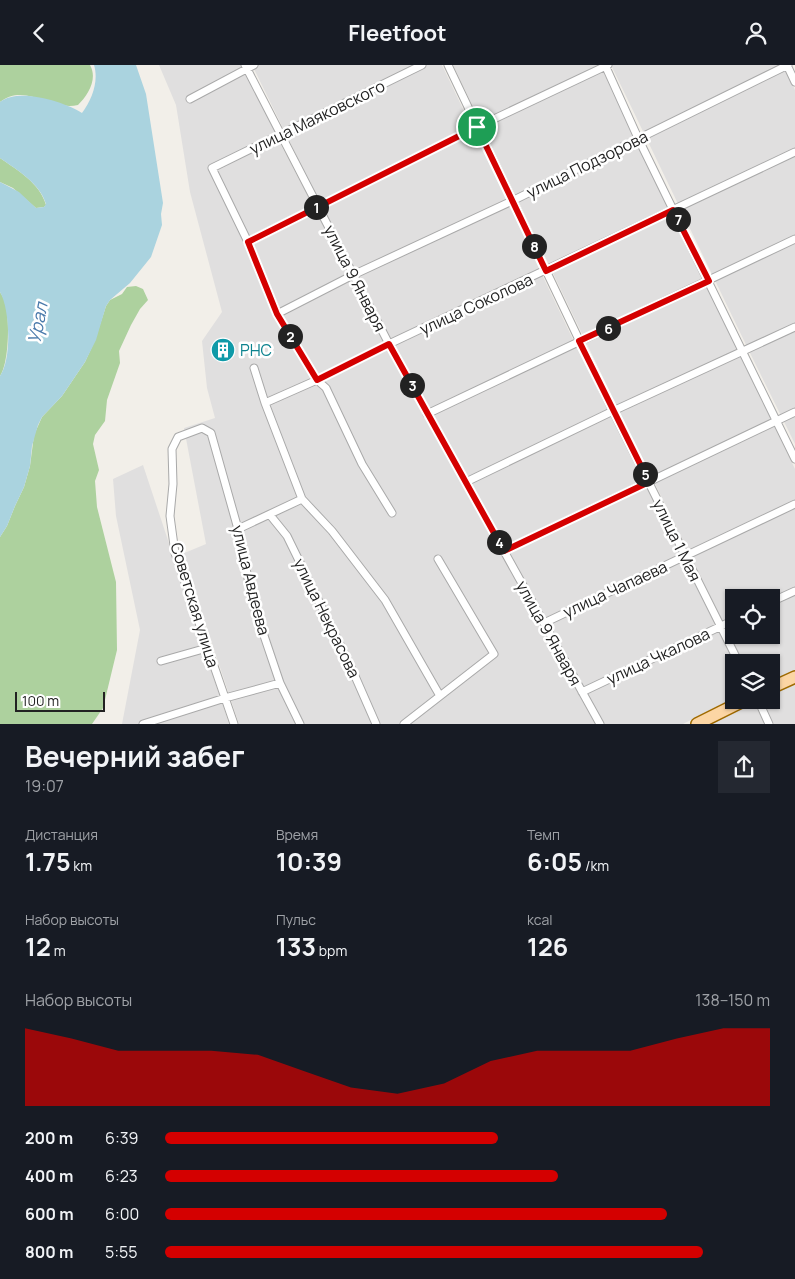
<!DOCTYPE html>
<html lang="ru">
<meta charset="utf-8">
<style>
:root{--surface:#171b24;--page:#242831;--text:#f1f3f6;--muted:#9ea1a6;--accent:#d40000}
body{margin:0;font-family:Manrope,sans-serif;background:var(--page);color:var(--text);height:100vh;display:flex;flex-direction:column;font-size:19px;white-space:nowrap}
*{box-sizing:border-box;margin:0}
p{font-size:16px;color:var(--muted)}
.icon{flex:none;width:28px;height:28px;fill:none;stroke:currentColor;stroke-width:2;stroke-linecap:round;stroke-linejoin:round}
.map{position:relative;height:659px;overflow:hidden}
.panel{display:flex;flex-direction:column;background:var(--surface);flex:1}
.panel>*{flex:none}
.buttons{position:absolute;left:725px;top:524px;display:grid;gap:10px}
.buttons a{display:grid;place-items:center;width:55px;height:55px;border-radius:0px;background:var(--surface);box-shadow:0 1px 4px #0004;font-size:25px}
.scale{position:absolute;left:15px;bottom:12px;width:90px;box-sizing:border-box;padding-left:5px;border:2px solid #222;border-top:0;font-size:14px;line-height:18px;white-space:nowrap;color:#222;-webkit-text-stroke:4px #fff;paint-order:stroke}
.pin{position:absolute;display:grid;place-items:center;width:42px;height:42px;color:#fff;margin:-21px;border:2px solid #fff;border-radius:50%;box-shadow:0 1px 5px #0007}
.km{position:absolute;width:25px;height:25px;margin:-12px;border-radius:50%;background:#222;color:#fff;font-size:14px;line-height:25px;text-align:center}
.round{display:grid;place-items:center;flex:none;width:52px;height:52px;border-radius:0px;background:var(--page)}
.head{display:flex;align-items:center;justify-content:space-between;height:85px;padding:0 25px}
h1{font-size:28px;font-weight:700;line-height:38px}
.figures{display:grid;grid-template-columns:repeat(3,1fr);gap:8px;height:85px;padding:5px 25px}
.figures div{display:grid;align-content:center}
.figures b{font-size:25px;font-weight:700}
.figures small{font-size:14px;font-weight:400}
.figures p{font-size:14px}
.chart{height:140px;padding:10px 25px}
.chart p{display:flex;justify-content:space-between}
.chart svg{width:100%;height:90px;margin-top:5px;fill:var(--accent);opacity:.7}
ul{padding:0 25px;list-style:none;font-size:16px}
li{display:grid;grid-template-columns:80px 60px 1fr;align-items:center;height:38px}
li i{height:12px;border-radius:6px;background:var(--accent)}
header{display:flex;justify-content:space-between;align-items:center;height:65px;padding:0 25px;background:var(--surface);font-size:22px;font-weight:700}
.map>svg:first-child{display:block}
.residential{fill:#e0dfdf;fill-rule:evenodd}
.forest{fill:#add19e}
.water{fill:#aad3df}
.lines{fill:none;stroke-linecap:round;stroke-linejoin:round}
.minor-casing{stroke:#a9a9a9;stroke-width:9}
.primary-casing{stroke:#a06b00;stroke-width:14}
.minor{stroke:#fff;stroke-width:7}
.primary{stroke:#fcd6a4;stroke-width:11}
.route-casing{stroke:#fff;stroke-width:10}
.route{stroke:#d40000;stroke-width:6}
.labels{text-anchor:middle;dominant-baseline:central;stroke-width:5;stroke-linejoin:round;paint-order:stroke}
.street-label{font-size:16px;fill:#222;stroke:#fff}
.culture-label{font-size:16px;fill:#0d838f;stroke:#fff;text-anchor:start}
.water-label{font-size:18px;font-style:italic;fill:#4a7aab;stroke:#fff}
</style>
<header><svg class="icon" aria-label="back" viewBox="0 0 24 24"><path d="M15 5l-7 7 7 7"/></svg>Fleetfoot<svg class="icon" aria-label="person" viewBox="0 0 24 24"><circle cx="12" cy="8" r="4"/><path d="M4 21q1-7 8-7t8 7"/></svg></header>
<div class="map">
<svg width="795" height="659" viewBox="0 0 795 659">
<rect width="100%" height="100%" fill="#f2efe9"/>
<path class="residential" d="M 159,0 L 243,0 L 280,78 L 388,283 L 597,659 L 239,659 L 182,489 L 206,479 L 184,363 L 215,353 L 207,323 L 202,276 L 222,247 L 190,127 L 176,40 Z
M 252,0 L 442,0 L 578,285 L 735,597 L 734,633 L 683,659 L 604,659 L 393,281 L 328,155 Z
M 453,0 L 600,0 L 795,404 L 795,608 L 771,619 L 771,598 L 743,597 L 621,350 ZM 734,532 L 771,532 L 771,570 L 734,570 Z
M 611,0 L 784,0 L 795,25 L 795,379 L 750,288 Z
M 143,400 L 229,659 L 122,659 L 140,565 L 116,451 L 113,414 Z
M 795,617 L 795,659 L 774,659 L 761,635 L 771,635 L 771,627 Z
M 753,636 L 765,659 L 706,659 Z"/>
<path class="forest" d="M 0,0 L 90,0 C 98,14 88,30 78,40 C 52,47 26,17 0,37 Z
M 0,93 C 17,105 40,118 46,140 L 44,142 L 36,143 L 13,123 L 0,117 Z
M 136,221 L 143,224 L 148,235 L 140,244 L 131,260 L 119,286 L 120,298 L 107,335 L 105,356 L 95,370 L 93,379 L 99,405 L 95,416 L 97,442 L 116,517 L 117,585 L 103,643 L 92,659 L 0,659 L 0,472 L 7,461 L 15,441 L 24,422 L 30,401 L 34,370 L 42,352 L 62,331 L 85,297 L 95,275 L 106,241 L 110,235 L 122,229 L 127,222 Z
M 0,227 C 2,230 4,234 5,237 C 10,253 9,298 0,311 Z"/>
<path class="water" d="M 94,0 L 136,0 L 146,29 L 163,138 L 161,149 L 162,160 L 151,192 L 130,218 L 110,235 L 106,241 L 96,275 L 85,297 L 62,331 L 42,352 L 38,360 L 32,381 L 30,401 L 24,422 L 15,441 L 7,461 L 0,472 L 0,311 C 12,294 10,244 0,227 L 0,117 L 19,127 L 36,143 L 44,142 L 46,139 C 40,118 17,105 0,93 L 0,37 C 19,22 65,37 82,48 C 92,35 99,16 94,0 Z"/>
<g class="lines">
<g class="minor-casing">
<path id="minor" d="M 245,0 L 389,279 L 600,659
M 448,0 L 613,346 L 739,598
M 605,0 L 638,73 L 795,394
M 787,0 L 795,17
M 190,34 L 254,0
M 248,177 L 477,62 L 608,0
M 277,249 L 353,210 L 512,136 L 788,0
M 254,303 L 265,338 L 302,434 L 332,466 L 385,535 L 440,631
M 265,338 L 317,315 L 389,279 L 795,87
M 427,349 L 795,174
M 466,417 L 613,346 L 795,262
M 392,448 L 362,399 L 326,323 L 317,315 L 277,249 L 248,177 L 212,103 L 422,0
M 270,450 L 287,471 L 351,602 L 376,659
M 238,464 L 302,434
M 504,486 L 795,347
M 771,537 L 795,526
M 544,558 L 795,439
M 161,596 L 207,583
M 582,627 L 734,555
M 758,635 L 769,659
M 143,659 L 225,633 L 280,618
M 234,659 L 175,488 L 170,451 L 173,419 L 172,384 L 178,372 L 202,363 L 211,368 L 238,464 L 253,538 L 280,618 L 300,659
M 404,659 L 494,589 L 438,494"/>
</g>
<g class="primary-casing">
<path id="primary" d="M 771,623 L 795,612
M 697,659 L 745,635"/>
</g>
<use href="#minor" class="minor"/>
<use href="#primary" class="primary"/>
</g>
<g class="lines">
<g class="route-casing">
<path id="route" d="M 477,62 L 546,206 L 673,145 L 709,216 L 579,276 L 649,417 L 504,486 L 389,279 L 317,315 L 277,249 L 248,177 Z"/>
</g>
<use href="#route" class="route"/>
</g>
<defs>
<g id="building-disc" transform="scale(1.25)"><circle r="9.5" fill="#0f9aa8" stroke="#fff"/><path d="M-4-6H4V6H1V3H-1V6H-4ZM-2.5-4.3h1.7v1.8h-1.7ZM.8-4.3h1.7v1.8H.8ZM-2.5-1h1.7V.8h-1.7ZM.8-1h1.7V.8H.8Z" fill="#fff"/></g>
</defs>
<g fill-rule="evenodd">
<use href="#building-disc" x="223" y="285"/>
</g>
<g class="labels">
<g class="street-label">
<text transform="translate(317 52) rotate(-26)">улица Маяковского</text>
<text transform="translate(587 99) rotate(-26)">улица Подзорова</text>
<text transform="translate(355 213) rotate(63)">улица 9 Января</text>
<text transform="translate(476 239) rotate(-25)">улица Соколова</text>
<text transform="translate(677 475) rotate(64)">улица 1 Мая</text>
<text transform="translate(251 515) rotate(76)">улица Авдеева</text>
<text transform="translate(615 524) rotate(-25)">улица Чапаева</text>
<text transform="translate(195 540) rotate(73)">Советская улица</text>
<text transform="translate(327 553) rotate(64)">улица Некрасова</text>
<text transform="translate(549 568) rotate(61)">улица 9 Января</text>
<text transform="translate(658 591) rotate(-25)">улица Чкалова</text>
</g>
<g class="culture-label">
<text x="240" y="285">РНС</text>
</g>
<g class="water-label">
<text transform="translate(37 258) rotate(-79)">Урал</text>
</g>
</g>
</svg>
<div class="buttons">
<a><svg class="icon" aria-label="locate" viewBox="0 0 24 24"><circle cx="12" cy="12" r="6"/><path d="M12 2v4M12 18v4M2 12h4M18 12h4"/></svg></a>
<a><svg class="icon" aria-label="layers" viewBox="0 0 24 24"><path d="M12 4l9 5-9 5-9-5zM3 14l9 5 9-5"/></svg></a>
</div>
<div class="scale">100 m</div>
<div class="pin" style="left:477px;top:62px;background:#1e9e55"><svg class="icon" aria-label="arrive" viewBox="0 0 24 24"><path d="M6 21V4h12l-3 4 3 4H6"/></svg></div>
<b class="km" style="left:316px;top:142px">1</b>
<b class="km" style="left:290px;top:271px">2</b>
<b class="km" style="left:412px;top:320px">3</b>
<b class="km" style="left:499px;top:477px">4</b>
<b class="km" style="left:645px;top:409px">5</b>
<b class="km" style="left:608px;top:263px">6</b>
<b class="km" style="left:678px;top:154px">7</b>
<b class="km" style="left:534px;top:181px">8</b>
</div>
<section class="panel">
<div class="head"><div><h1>Вечерний забег</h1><p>19:07</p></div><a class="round"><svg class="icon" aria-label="share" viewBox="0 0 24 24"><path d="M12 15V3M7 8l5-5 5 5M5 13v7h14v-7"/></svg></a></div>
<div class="figures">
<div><p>Дистанция</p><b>1.75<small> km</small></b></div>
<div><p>Время</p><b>10:39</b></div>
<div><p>Темп</p><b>6:05<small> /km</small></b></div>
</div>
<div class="figures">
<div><p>Набор высоты</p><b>12<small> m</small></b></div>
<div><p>Пульс</p><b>133<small> bpm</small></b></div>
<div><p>kcal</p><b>126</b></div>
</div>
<div class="chart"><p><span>Набор высоты</span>138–150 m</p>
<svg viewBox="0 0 160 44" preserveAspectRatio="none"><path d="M0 44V6L10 11L20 17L30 17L40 17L50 19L60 27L70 35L80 38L90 33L100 22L110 17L120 17L130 17L140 11L150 6L160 6V44z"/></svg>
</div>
<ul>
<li><b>200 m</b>6:39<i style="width:55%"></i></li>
<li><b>400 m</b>6:23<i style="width:65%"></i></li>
<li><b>600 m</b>6:00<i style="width:83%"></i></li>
<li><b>800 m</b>5:55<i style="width:89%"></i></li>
</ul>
</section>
